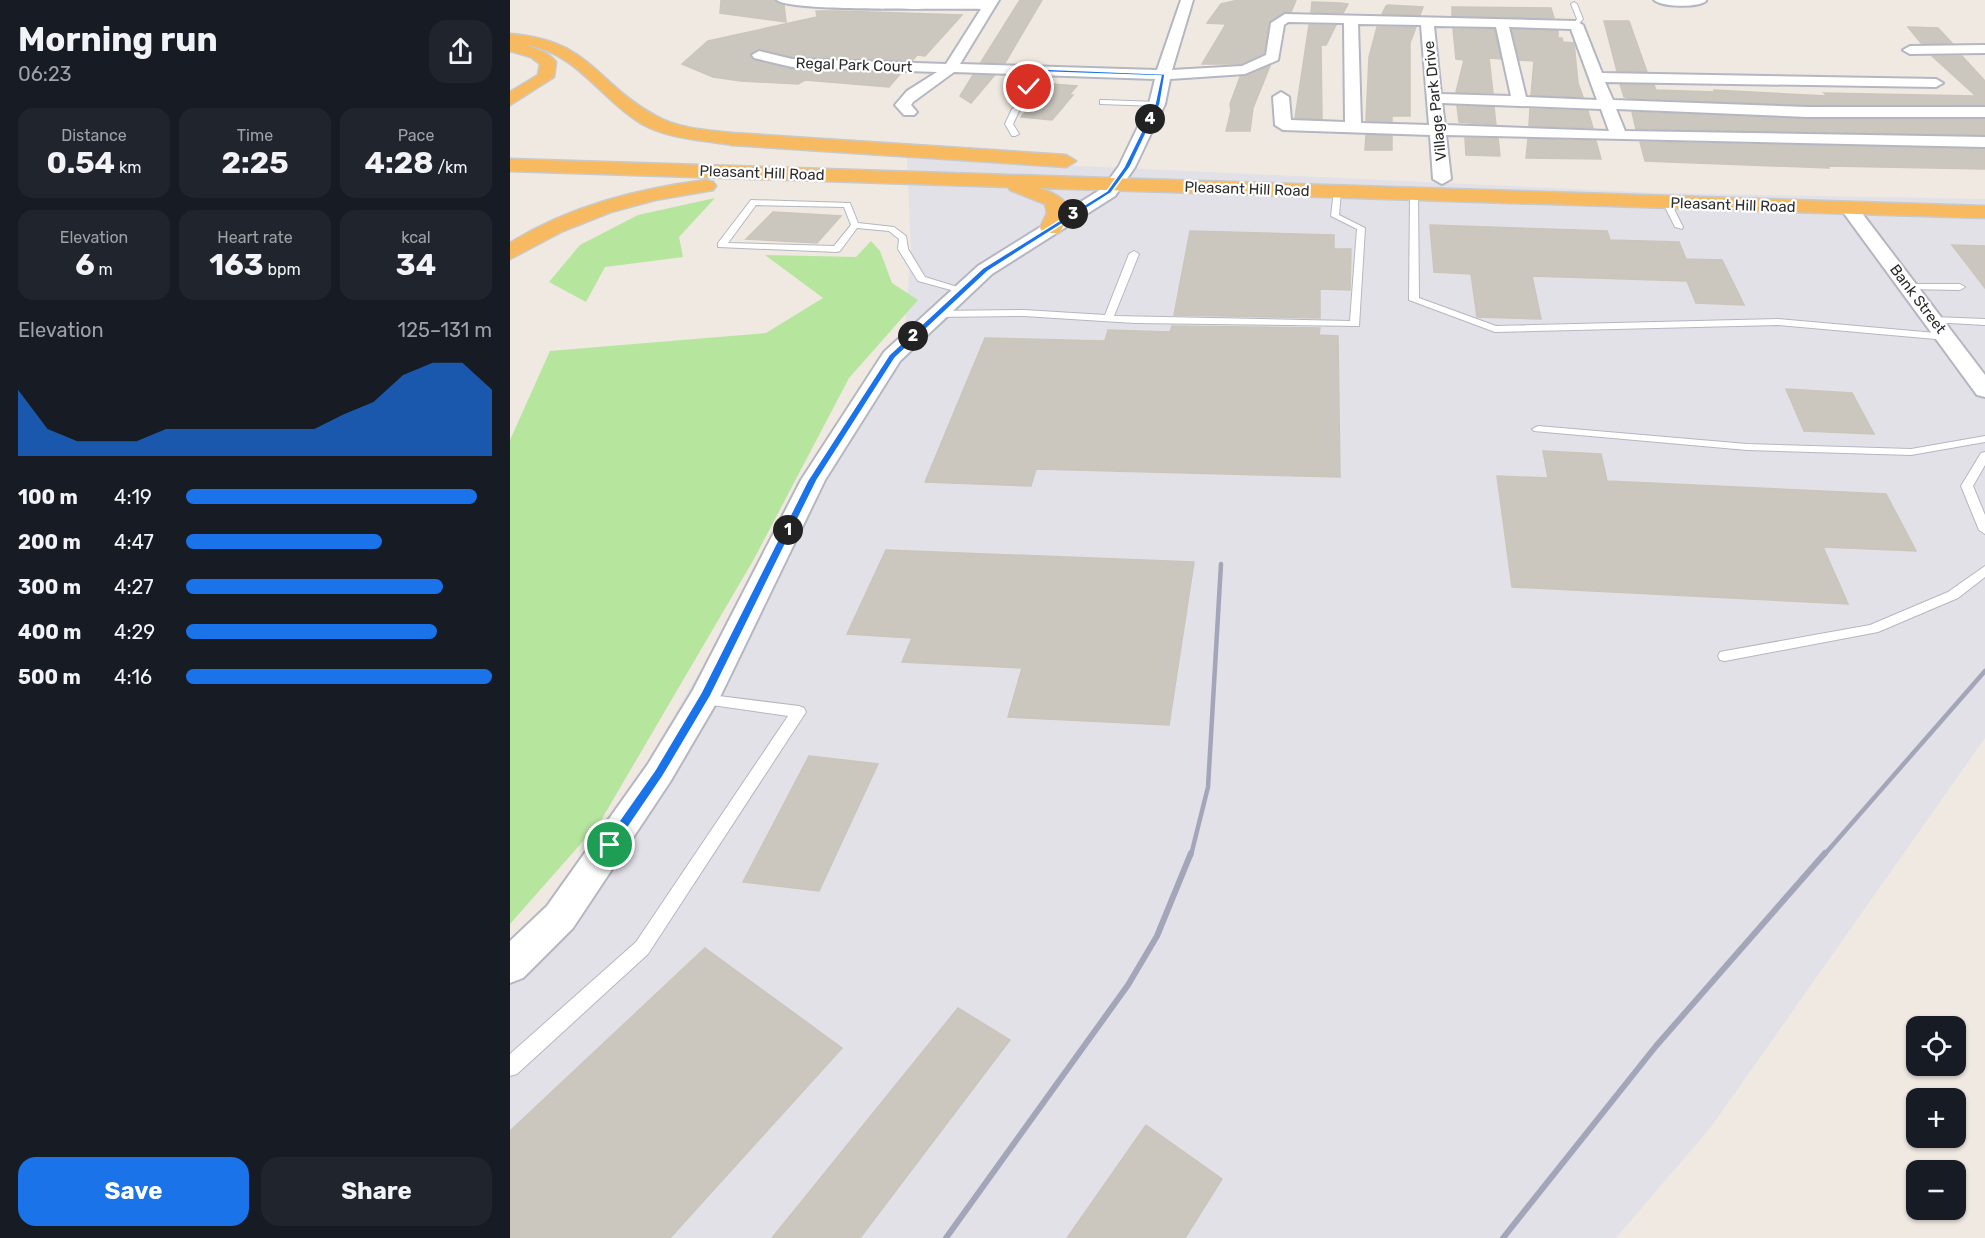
<!DOCTYPE html>
<meta charset="utf-8">
<style>
:root{--surface:#171b24;--page:#20242c;--text:#f1f3f6;--muted:#9ea1a6;--accent:#1a73e8}
body{margin:0;font-family:Rubik,sans-serif;background:var(--page);color:var(--text);height:100vh;display:flex;flex-direction:column;font-size:22px;white-space:nowrap}
*{box-sizing:border-box;margin:0}
p{font-size:20px;color:var(--muted)}
.icon{flex:none;width:33px;height:33px;fill:none;stroke:currentColor;stroke-width:2;stroke-linecap:round;stroke-linejoin:round}
.map{position:relative;flex:1;overflow:hidden}
.sheet{display:flex;flex-direction:column;background:var(--surface);width:510px}
.sheet>*{flex:none}
.controls{position:absolute;left:1396px;top:1016px;display:grid;gap:12px}
.controls a{display:grid;place-items:center;width:60px;height:60px;border-radius:12px;background:var(--surface);box-shadow:0 2px 4px #0004;font-size:30px}
.pin{position:absolute;display:grid;place-items:center;width:51px;height:51px;color:#fff;margin:-26px;border:3px solid #fff;border-radius:50%;box-shadow:0 2px 6px #0007}
.km{position:absolute;width:30px;height:30px;margin:-15px;border-radius:50%;background:#222;color:#fff;font-size:16px;line-height:30px;text-align:center}
.round{display:grid;place-items:center;flex:none;width:63px;height:63px;border-radius:18px;background:var(--page)}
.summary{display:flex;align-items:center;justify-content:space-between;height:102px;padding:0 18px}
h1{font-size:33px;font-weight:700;line-height:45px}
.stats{display:grid;grid-template-columns:repeat(3,1fr);gap:9px;height:102px;padding:6px 18px}
.stats div{display:grid;align-content:center;border-radius:15px;background:var(--page);text-align:center}
.stats b{font-size:30px;font-weight:700}
.stats small{font-size:16px;font-weight:400}
.stats p{font-size:16px}
.chart{height:168px;padding:12px 18px}
.chart p{display:flex;justify-content:space-between}
.chart svg{width:100%;height:108px;margin-top:6px;fill:var(--accent);opacity:.7}
.action{display:flex;gap:12px;margin-top:auto;padding:12px 18px}
.action a{flex:1;height:69px;border-radius:18px;background:var(--accent);color:#fff;font-size:24px;font-weight:700;line-height:69px;text-align:center}
.action a+a{background:var(--page);color:var(--text)}
ul{padding:0 18px;list-style:none;font-size:20px}
li{display:grid;grid-template-columns:96px 72px 1fr;align-items:center;height:45px}
li i{height:15px;border-radius:8px;background:var(--accent)}
main{display:flex;flex:1;min-height:0}
.map>svg:first-child{display:block}
.industrial{fill:#e3e1e8}
.green{fill:#b6e59e}
.building{fill:#cbc7bf;stroke:#cbc5ba;stroke-width:1.5}
.lines{fill:none;stroke-linecap:round;stroke-linejoin:round}
.service-casing{stroke:#b4b7c1;stroke-width:2}
.minor-casing{stroke:#b4b7c1;stroke-width:4}
.trunk-casing{stroke:#c9c9c9;stroke-width:3}
.service{fill:#fff;fill-rule:evenodd}
.minor{fill:#fff;fill-rule:evenodd}
.trunk{fill:#f8ba60;fill-rule:evenodd}
.rail-far1{stroke:#a3a6b8;stroke-width:4.5}
.rail{stroke:#a3a6b8;stroke-width:6}
.route{fill:#1a73e8;stroke:#fff;stroke-width:1.5}
.labels{text-anchor:middle;dominant-baseline:central;stroke-width:4.5;stroke-linejoin:round;paint-order:stroke}
.far-street-label{font-size:15px;fill:#2e2e2e;stroke:#fff}
</style>
<main>
<section class="sheet">
<div class="summary"><div><h1>Morning run</h1><p>06:23</p></div><a class="round"><svg class="icon" aria-label="share" viewBox="0 0 24 24"><path d="M12 15V3M7 8l5-5 5 5M5 13v7h14v-7"/></svg></a></div>
<div class="stats">
<div><p>Distance</p><b>0.54<small> km</small></b></div>
<div><p>Time</p><b>2:25</b></div>
<div><p>Pace</p><b>4:28<small> /km</small></b></div>
</div>
<div class="stats">
<div><p>Elevation</p><b>6<small> m</small></b></div>
<div><p>Heart rate</p><b>163<small> bpm</small></b></div>
<div><p>kcal</p><b>34</b></div>
</div>
<div class="chart"><p><span>Elevation</span>125–131 m</p>
<svg viewBox="0 0 160 44" preserveAspectRatio="none"><path d="M0 44V17L10 33L20 38L30 38L40 38L50 33L60 33L70 33L80 33L90 33L100 33L110 27L120 22L130 11L140 6L150 6L160 17V44z"/></svg>
</div>
<ul>
<li><b>100 m</b>4:19<i style="width:95%"></i></li>
<li><b>200 m</b>4:47<i style="width:64%"></i></li>
<li><b>300 m</b>4:27<i style="width:84%"></i></li>
<li><b>400 m</b>4:29<i style="width:82%"></i></li>
<li><b>500 m</b>4:16<i style="width:100%"></i></li>
</ul>
<div class="action"><a>Save</a><a>Share</a></div>
</section>
<div class="map">
<svg width="1475" height="1238" viewBox="0 0 1475 1238">
<rect width="100%" height="100%" fill="#efe9e1"/>
<path class="industrial" d="M 397,158 L 1151,193 L 1475,199 L 1475,738 L 1201,1127 L 1106,1238 L 0,1238 L 0,941 L 66,883 L 296,490 L 394,336 L 401,253 Z"/>
<path class="green" d="M 205,198 L 169,237 L 173,257 L 95,267 L 76,302 L 39,282 L 70,245 L 128,215 Z
M 361,241 L 370,251 L 382,283 L 408,300 L 339,378 L 244,559 L 90,822 L 0,924 L 0,440 L 40,351 L 256,333 L 313,298 L 255,255 L 346,257 Z"/>
<path class="building" d="M 211,0 L 265,0 L 274,5 L 276,22 L 210,13 Z
M 510,0 L 532,0 L 495,63 L 471,62 Z
M 728,0 L 786,0 L 781,12 L 774,12 L 759,23 L 754,53 L 731,64 L 692,64 L 716,24 L 697,23 L 711,4 Z
M 802,2 L 831,3 L 838,4 L 833,13 L 801,12 Z
M 876,6 L 878,5 L 913,7 L 910,15 L 872,14 Z
M 942,7 L 1041,8 L 1044,18 L 942,16 Z
M 306,11 L 328,11 L 452,15 L 415,56 L 407,55 L 402,61 L 282,57 L 250,49 L 240,54 L 243,60 L 282,69 L 391,73 L 379,87 L 295,80 L 288,84 L 231,81 L 203,77 L 172,64 L 198,41 L 307,17 Z
M 1094,21 L 1119,21 L 1137,72 L 1107,71 Z
M 799,25 L 826,25 L 816,45 L 811,45 L 812,119 L 785,118 Z
M 867,27 L 906,27 L 900,43 L 900,116 L 882,116 L 882,122 L 856,121 L 859,57 Z
M 1398,27 L 1428,28 L 1442,43 L 1412,44 Z
M 943,29 L 984,29 L 991,59 L 979,58 L 983,93 L 946,92 L 954,60 L 946,59 Z
M 1002,29 L 1048,31 L 1048,38 L 1052,38 L 1053,42 L 1064,43 L 1068,83 L 1073,97 L 1021,95 L 1024,61 L 1009,60 Z
M 1422,56 L 1452,56 L 1475,81 L 1475,105 L 1297,105 L 1118,98 L 1114,97 L 1110,84 L 1144,85 L 1146,90 L 1205,92 L 1204,90 L 1317,96 L 1314,93 L 1466,96 Z
M 760,66 L 743,108 L 740,131 L 716,131 L 721,111 L 720,104 L 730,77 Z
M 463,75 L 484,76 L 461,103 L 450,96 Z
M 542,84 L 567,86 L 559,95 L 563,95 L 542,120 L 511,117 Z
M 947,106 L 984,107 L 986,125 L 949,122 Z
M 1020,109 L 1078,111 L 1083,128 L 1019,126 Z
M 1122,112 L 1297,119 L 1475,119 L 1475,135 L 1126,129 Z
M 856,135 L 882,136 L 882,150 L 855,150 Z
M 955,138 L 988,138 L 990,156 L 956,155 Z
M 1018,139 L 1086,141 L 1091,159 L 1016,158 Z
M 1130,142 L 1475,149 L 1475,169 L 1318,166 L 1319,168 L 1135,161 Z
M 263,212 L 331,216 L 307,243 L 236,239 Z
M 920,225 L 1097,231 L 1100,240 L 1169,242 L 1176,259 L 1212,260 L 1234,305 L 1186,303 L 1177,281 L 1022,276 L 1031,319 L 967,317 L 961,274 L 924,272 Z
M 680,231 L 824,235 L 824,249 L 841,249 L 840,290 L 810,289 L 810,318 L 664,315 Z
M 1442,245 L 1475,246 L 1475,288 Z
M 662,326 L 810,328 L 809,335 L 828,336 L 830,477 L 526,469 L 521,486 L 415,482 L 475,338 L 595,341 L 598,330 L 660,332 Z
M 1276,389 L 1342,393 L 1364,434 L 1294,431 Z
M 1033,451 L 1091,454 L 1097,481 L 1376,494 L 1406,551 L 1313,547 L 1338,604 L 1002,587 L 987,476 L 1038,478 Z
M 376,550 L 684,562 L 659,725 L 498,717 L 512,668 L 392,662 L 402,638 L 337,634 Z
M 299,756 L 368,764 L 309,891 L 233,882 Z
M 195,948 L 332,1048 L 160,1238 L 0,1238 L 0,1131 Z
M 448,1008 L 500,1040 L 350,1238 L 262,1238 Z
M 636,1125 L 712,1179 L 675,1238 L 557,1238 Z"/>
<g class="lines">
<g class="service-casing">
<path id="service" d="M 1064,2 L 1067,4 L 1073,19 L 1066,27 L 1063,25 L 1067,19 L 1061,4 Z
M 530,70 L 535,71 L 521,88 L 517,88 L 515,87 Z
M 593,100 L 647,102 L 651,104 L 647,106 L 590,104 L 590,100 Z
M 506,107 L 510,109 L 503,124 L 509,134 L 505,136 L 502,136 L 495,124 L 502,109 Z
M 824,190 L 831,192 L 829,215 L 855,228 L 849,326 L 624,323 L 514,316 L 426,317 L 421,314 L 426,311 L 514,310 L 595,315 L 619,254 L 624,251 L 629,254 L 604,316 L 840,321 L 847,229 L 821,216 Z
M 904,192 L 908,195 L 909,298 L 986,326 L 1268,319 L 1437,334 L 1442,337 L 1437,340 L 1268,325 L 985,332 L 899,300 L 900,195 Z
M 241,200 L 340,203 L 348,223 L 384,227 L 396,236 L 398,249 L 415,277 L 457,290 L 452,293 L 408,281 L 388,249 L 389,239 L 379,231 L 347,228 L 330,251 L 327,252 L 208,247 L 208,243 ZM 246,205 L 334,207 L 341,225 L 324,246 L 218,243 Z
M 1154,201 L 1161,203 L 1173,227 L 1172,229 L 1165,227 L 1153,203 Z
M 1399,284 L 1450,284 L 1455,287 L 1450,290 L 1396,289 L 1394,287 Z
M 1424,317 L 1475,319 L 1475,325 L 1421,322 L 1421,318 Z
M 1028,426 L 1237,444 L 1401,449 L 1475,436 L 1475,442 L 1401,455 L 1237,450 L 1024,431 L 1022,429 Z
M 1475,452 L 1475,465 L 1463,486 L 1475,515 L 1475,534 L 1469,530 L 1451,486 L 1471,453 Z
M 1475,566 L 1475,577 L 1448,598 L 1368,632 L 1215,661 L 1210,660 L 1208,656 L 1210,652 L 1215,651 L 1360,625 L 1438,592 Z
M 193,694 L 289,706 L 294,708 L 296,712 L 138,954 L 7,1074 L 0,1076 L 0,1054 L 126,942 L 278,716 L 188,703 L 186,699 L 188,695 Z"/>
</g>
<g class="minor-casing">
<path id="minor" d="M 267,0 L 489,0 L 450,64 L 647,70 L 671,0 L 683,0 L 662,70 L 732,66 L 756,55 L 761,23 L 775,14 L 1066,21 L 1073,25 L 1092,73 L 1426,79 L 1433,83 L 1426,87 L 1095,82 L 1103,100 L 1297,107 L 1475,107 L 1475,117 L 1297,117 L 1106,109 L 1115,131 L 1475,137 L 1475,147 L 936,135 L 941,179 L 932,184 L 923,179 L 920,135 L 773,130 L 765,125 L 763,97 L 771,92 L 779,97 L 781,120 L 835,122 L 834,23 L 778,22 L 774,25 L 768,60 L 735,74 L 660,79 L 655,104 L 625,167 L 605,196 L 482,274 L 390,361 L 315,480 L 211,695 L 160,782 L 63,928 L 13,978 L 0,983 L 0,941 L 37,906 L 138,764 L 183,690 L 291,480 L 374,352 L 468,266 L 593,188 L 609,166 L 639,104 L 645,79 L 444,72 L 403,102 L 401,105 L 407,112 L 404,115 L 394,115 L 385,105 L 397,91 L 427,72 L 282,67 L 244,58 L 242,55 L 249,51 L 282,59 L 436,64 L 471,9 C 442,8 279,12 267,0 ZM 848,24 L 911,25 L 919,125 L 851,123 ZM 924,26 L 986,27 L 1001,96 L 931,94 ZM 999,27 L 1061,29 L 1087,100 L 1016,97 ZM 932,103 L 1091,109 L 1099,131 L 935,125 Z
M 1144,0 L 1196,0 L 1196,1 C 1188,8 1152,7 1144,0 Z
M 1475,45 L 1475,53 L 1400,54 L 1393,50 L 1400,46 Z
M 1339,203 L 1345,204 L 1475,375 L 1475,397 L 1467,395 L 1333,212 L 1330,208 L 1333,204 Z"/>
</g>
<g class="trunk-casing">
<path id="trunk" d="M 0,34 C 81,40 85,83 146,116 C 169,129 197,130 222,133 L 556,155 L 566,161 L 556,167 L 222,145 C 193,140 159,139 132,124 C 91,100 66,51 15,45 C 27,49 38,52 46,62 L 44,77 L 0,105 L 0,92 L 28,75 L 30,64 L 21,57 L 0,51 Z
M 0,159 L 1475,206 L 1475,218 L 530,188 C 555,198 568,205 549,233 L 533,233 L 530,228 L 537,213 L 535,204 L 500,190 L 498,187 L 0,171 Z
M 196,180 L 203,182 L 206,186 L 203,190 L 145,200 L 101,212 L 53,231 L 0,259 L 0,243 C 60,206 127,189 196,180 Z"/>
</g>
<use href="#service" class="service"/>
<use href="#minor" class="minor"/>
<use href="#trunk" class="trunk"/>
<path class="rail-far1" d="M 681,855 L 698,787 L 711,564
M 1314,855 L 1475,671"/>
<path class="rail" d="M 436,1238 L 618,985 L 647,936 L 681,853
M 993,1238 L 1146,1046 L 1315,853"/>
</g>
<path class="route" d="M 532,69 L 655,74 L 650,104 L 620,167 L 601,193 L 478,271 L 385,358 L 307,480 L 200,697 L 153,776 L 104,848 L 95,848 L 95,841 L 145,770 L 191,693 L 298,480 L 379,355 L 473,268 L 597,191 L 614,167 L 645,104 L 651,76 L 534,72 L 521,89 L 517,89 Z"/>
<g class="labels">
<g class="far-street-label">
<text transform="translate(344 65) rotate(2)">Regal Park Court</text>
<text transform="translate(925 101) rotate(-96)">Village Park Drive</text>
<text transform="translate(252 173) rotate(2)">Pleasant Hill Road</text>
<text transform="translate(737 189) rotate(2)">Pleasant Hill Road</text>
<text transform="translate(1223 205) rotate(2)">Pleasant Hill Road</text>
<text transform="translate(1408 299) rotate(53)">Bank Street</text>
</g>
</g>
</svg>
<div class="controls">
<a><svg class="icon" aria-label="locate" viewBox="0 0 24 24"><circle cx="12" cy="12" r="6"/><path d="M12 2v4M12 18v4M2 12h4M18 12h4"/></svg></a>
<a>+</a>
<a>−</a>
</div>
<div class="pin" style="left:100px;top:845px;background:#1e9e55"><svg class="icon" aria-label="arrive" viewBox="0 0 24 24"><path d="M6 21V4h12l-3 4 3 4H6"/></svg></div>
<div class="pin" style="left:519px;top:87px;background:#d93025"><svg class="icon" aria-label="check" viewBox="0 0 24 24"><path d="M5 12l5 5 9-10"/></svg></div>
<b class="km" style="left:278px;top:530px">1</b>
<b class="km" style="left:403px;top:336px">2</b>
<b class="km" style="left:563px;top:214px">3</b>
<b class="km" style="left:640px;top:119px">4</b>
</div>
</main>
